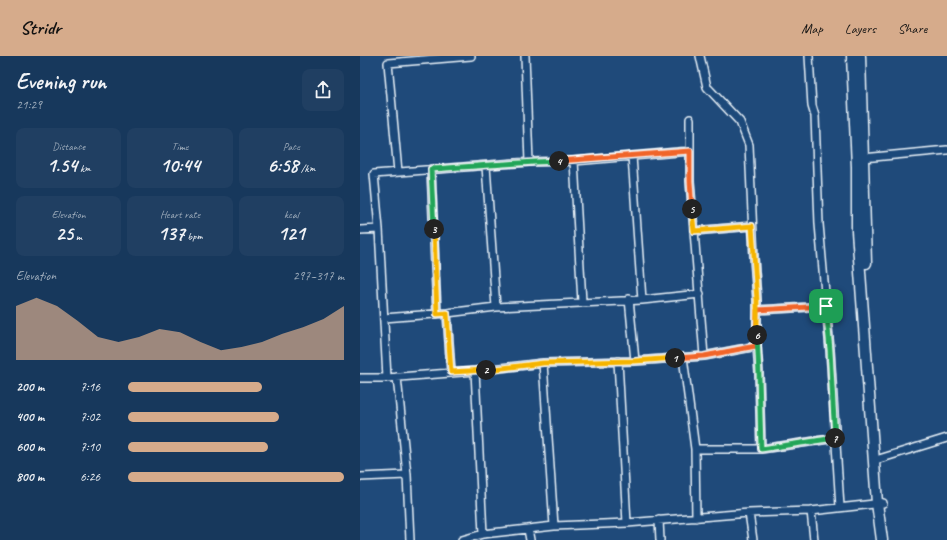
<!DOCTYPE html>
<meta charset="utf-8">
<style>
:root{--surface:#17385c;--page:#203f62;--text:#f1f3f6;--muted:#9eacbb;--accent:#d6ab8b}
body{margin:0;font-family:Caveat,sans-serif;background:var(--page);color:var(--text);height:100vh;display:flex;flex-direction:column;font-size:15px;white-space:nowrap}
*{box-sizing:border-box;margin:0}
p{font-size:13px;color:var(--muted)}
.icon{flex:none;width:22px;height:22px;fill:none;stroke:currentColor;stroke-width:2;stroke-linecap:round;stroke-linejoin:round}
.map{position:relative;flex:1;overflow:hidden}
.side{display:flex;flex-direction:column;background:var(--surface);width:360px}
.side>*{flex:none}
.pin{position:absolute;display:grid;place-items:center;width:34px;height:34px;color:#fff;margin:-17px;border-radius:8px;box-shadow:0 2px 6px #0006}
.km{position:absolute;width:20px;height:20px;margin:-10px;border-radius:50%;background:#222;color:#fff;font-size:11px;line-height:20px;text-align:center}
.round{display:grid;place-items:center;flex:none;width:42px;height:42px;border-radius:8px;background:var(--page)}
.overview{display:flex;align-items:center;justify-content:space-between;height:68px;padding:0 16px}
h1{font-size:22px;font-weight:800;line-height:30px}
.figures{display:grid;grid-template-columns:repeat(3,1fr);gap:6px;height:68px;padding:4px 16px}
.figures div{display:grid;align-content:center;border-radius:8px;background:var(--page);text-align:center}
.figures b{font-size:20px;font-weight:800}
.figures small{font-size:11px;font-weight:400}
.figures p{font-size:11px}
.chart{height:112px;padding:8px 16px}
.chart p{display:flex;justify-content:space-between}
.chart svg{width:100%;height:72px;margin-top:4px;fill:var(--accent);opacity:.7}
ul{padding:0 16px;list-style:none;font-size:13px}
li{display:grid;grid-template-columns:64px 48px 1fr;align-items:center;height:30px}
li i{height:10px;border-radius:5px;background:var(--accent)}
header{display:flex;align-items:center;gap:24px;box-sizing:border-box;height:56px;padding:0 20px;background:var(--accent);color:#111}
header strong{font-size:19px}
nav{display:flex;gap:22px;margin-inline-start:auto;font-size:14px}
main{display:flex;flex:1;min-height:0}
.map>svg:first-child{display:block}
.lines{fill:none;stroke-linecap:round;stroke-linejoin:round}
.street-casing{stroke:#e8f1f8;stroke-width:10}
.secondary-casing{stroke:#e8f1f8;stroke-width:13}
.street{stroke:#1f4a7a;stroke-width:7}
.secondary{stroke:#1f4a7a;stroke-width:10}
.split-1-casing{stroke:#fff;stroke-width:8}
.split-2-casing{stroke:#fff;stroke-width:8}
.split-3-casing{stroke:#fff;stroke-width:8}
.split-4-casing{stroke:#fff;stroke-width:8}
.split-5-casing{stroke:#fff;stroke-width:8}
.split-6-casing{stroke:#fff;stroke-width:8}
.split-7-casing{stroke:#fff;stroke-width:8}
.split-8-casing{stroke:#fff;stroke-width:8}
.split-1{stroke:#f0652b;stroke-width:5}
.split-2{stroke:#f5b400;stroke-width:5}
.split-3{stroke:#f5b400;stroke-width:5}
.split-4{stroke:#22a559;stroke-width:5}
.split-5{stroke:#f0652b;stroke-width:5}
.split-6{stroke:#f5b400;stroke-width:5}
.split-7{stroke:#22a559;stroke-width:5}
.split-8{stroke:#22a559;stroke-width:5}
</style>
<header>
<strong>Stridr</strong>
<nav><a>Map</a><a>Layers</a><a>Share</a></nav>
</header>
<main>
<section class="side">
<div class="overview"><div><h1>Evening run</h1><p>21:29</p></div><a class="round"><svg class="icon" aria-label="share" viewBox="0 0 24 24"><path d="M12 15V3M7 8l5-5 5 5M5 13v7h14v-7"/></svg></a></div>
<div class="figures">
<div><p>Distance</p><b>1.54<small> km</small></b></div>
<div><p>Time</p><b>10:44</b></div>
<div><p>Pace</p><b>6:58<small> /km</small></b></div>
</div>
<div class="figures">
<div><p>Elevation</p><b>25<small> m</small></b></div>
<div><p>Heart rate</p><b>137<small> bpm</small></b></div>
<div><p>kcal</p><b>121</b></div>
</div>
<div class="chart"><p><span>Elevation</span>297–317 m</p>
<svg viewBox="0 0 160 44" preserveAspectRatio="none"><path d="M0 44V11L10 6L20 11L30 20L40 30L50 33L60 30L70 25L80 27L90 33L100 38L110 36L120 33L130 28L140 24L150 19L160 11V44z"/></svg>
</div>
<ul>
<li><b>200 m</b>7:16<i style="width:62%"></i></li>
<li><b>400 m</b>7:02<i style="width:70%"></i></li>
<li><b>600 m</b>7:10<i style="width:65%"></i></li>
<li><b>800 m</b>6:26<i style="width:100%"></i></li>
</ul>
</section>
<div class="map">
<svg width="587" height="484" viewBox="0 0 587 484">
<rect width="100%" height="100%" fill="#1f4a7a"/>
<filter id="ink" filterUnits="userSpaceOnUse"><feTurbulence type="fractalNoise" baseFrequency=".025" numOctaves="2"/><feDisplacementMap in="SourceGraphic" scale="8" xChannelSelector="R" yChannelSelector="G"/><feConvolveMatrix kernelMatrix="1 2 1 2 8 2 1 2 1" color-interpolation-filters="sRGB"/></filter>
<g filter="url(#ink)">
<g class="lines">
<g class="street-casing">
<path id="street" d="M 165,0 L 169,106
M 340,0 L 347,31 L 380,66 L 389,89 L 394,202 L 397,244 L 397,290 L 399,317 L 401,393
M 449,0 L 452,50 L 455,60 L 459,168 L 470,294 L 480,451
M 330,63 L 330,125 L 344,300
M 272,100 L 282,244
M 503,102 L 587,94
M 214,105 L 222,246
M 126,110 L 136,251
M 71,113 L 77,258
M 38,116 L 28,7 L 111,0
M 0,174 L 19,173
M 334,175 L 392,170
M 269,243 L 275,305
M 397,254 L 467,250
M 87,257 L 91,316
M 24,262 L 87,257 L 136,251 L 282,244 L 340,238
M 323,301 L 335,393 L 336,462
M 258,305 L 267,467
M 183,307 L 194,470
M 115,315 L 123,478
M 37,321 L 47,419 L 50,484
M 0,322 L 27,322 L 115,315 L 183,307 L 275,305 L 344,300 L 397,290
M 27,322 L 19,173 L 14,118 L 169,106 L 214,105 L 330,95
M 335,393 L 401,393 L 476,382
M 519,403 L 587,382
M 0,421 L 47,419
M 451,455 L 454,484
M 389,457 L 393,484
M 299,464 L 300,484
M 168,473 L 170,484
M 102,484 L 123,478 L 194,470 L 267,467 L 389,457 L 451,455 L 523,447"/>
</g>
<g class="secondary-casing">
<path id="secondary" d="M 492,0 L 497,111 L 497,175 L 517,447 L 522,484
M 500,0 L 506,207"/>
</g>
<use href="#street" class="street"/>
<use href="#secondary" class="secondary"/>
</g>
</g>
<g class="lines" filter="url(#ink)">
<g class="split-1-casing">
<path id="split-1" d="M 315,302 L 344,300 L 396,290 L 397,254 L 466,250"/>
</g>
<g class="split-2-casing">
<path id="split-2" d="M 126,314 L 183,307 L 275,305 L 315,302"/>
</g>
<g class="split-3-casing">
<path id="split-3" d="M 74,173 L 77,258 L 87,257 L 91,316 L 126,314"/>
</g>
<g class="split-4-casing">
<path id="split-4" d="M 74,173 L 71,113 C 114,111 156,106 199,105"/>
</g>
<g class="split-5-casing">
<path id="split-5" d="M 199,105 L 330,95 L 330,125 L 332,153"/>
</g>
<g class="split-6-casing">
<path id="split-6" d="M 332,153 L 334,175 L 392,170 L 397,244 L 397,279"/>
</g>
<g class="split-7-casing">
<path id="split-7" d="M 397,279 L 399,318 L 401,393 L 475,382"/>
</g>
<g class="split-8-casing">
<path id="split-8" d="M 466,250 L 470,294 L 475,382"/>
</g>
<use href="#split-1" class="split-1"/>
<use href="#split-2" class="split-2"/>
<use href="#split-3" class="split-3"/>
<use href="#split-4" class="split-4"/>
<use href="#split-5" class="split-5"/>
<use href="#split-6" class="split-6"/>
<use href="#split-7" class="split-7"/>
<use href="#split-8" class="split-8"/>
</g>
</svg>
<div class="pin" style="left:466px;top:250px;background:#1e9e55"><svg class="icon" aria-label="arrive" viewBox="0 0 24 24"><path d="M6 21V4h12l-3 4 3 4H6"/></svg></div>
<b class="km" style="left:315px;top:302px">1</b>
<b class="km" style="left:126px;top:314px">2</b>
<b class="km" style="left:74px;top:173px">3</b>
<b class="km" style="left:199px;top:105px">4</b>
<b class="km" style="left:332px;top:153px">5</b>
<b class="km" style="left:397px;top:279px">6</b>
<b class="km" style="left:475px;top:382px">7</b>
</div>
</main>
